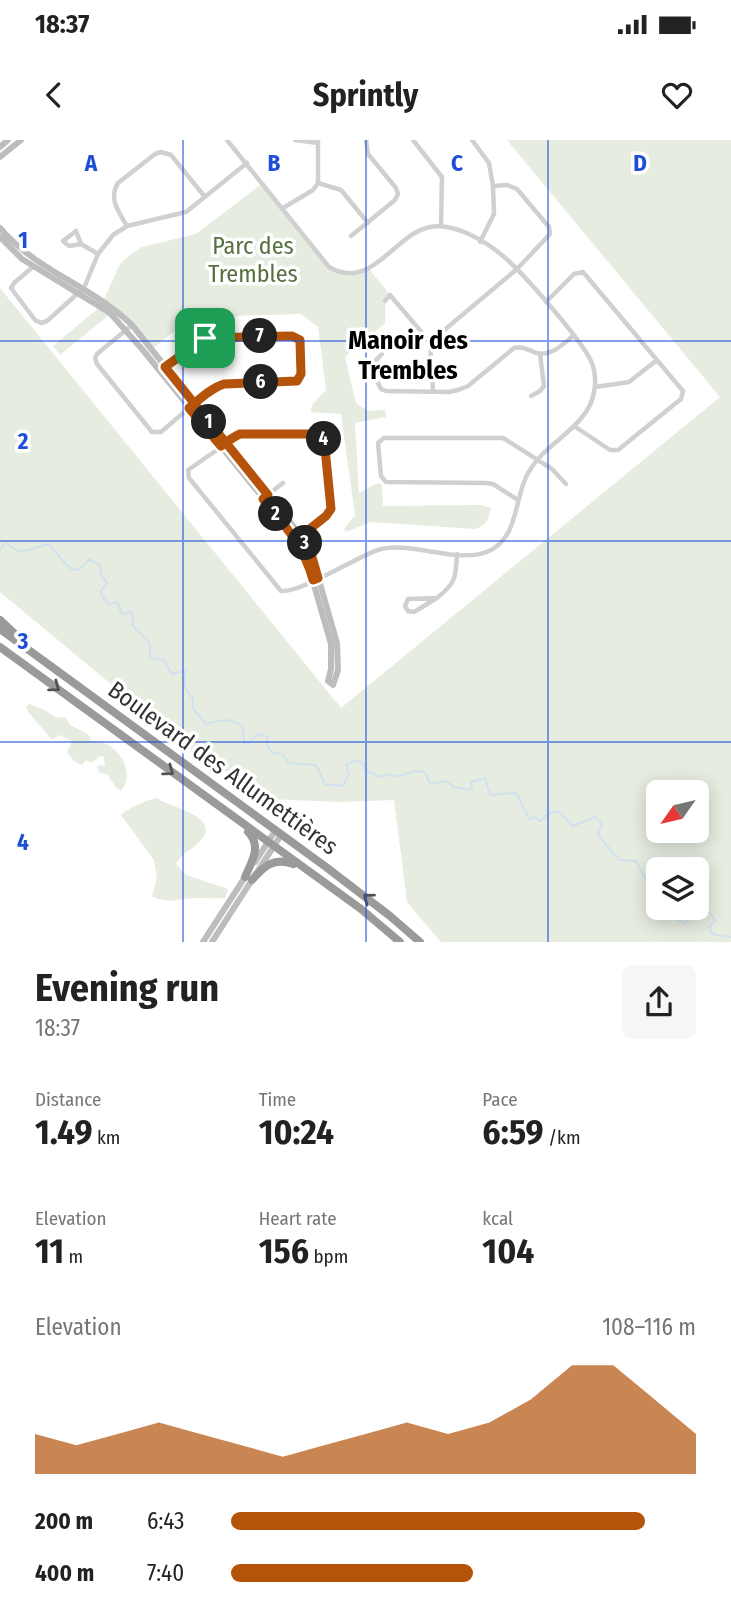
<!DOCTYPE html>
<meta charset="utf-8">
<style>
:root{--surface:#fff;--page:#f6f6f6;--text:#222;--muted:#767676;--accent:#b45309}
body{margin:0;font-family:"Fira Sans Condensed",sans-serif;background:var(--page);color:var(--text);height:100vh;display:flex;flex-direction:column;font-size:26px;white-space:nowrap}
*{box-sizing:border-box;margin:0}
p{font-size:23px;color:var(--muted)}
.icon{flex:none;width:38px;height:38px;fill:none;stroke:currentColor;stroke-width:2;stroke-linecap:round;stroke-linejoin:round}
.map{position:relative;height:802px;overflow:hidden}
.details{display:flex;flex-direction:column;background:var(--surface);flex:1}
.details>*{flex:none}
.needle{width:46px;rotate:236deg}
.tools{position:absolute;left:646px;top:640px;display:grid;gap:14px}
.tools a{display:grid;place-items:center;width:63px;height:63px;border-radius:10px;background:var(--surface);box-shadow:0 4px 18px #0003;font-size:35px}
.pin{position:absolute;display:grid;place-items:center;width:60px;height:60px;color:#fff;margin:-30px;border-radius:14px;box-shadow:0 4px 10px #0006}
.km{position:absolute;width:35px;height:35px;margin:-18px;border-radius:50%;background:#222;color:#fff;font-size:19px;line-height:35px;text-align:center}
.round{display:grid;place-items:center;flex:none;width:74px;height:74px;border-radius:10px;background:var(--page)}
.head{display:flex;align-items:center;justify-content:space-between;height:119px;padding:0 35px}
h1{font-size:38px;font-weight:700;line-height:52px}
.stats{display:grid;grid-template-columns:repeat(3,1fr);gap:10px;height:119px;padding:7px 35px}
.stats div{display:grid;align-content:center}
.stats b{font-size:35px;font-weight:700}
.stats small{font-size:19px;font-weight:400}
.stats p{font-size:19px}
.chart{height:196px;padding:14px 35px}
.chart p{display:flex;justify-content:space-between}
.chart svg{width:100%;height:126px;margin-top:7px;fill:var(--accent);opacity:.7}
ul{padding:0 35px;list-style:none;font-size:23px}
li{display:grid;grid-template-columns:112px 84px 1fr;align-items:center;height:52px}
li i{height:18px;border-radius:9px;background:var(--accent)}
.status{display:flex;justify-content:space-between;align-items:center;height:49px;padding:0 35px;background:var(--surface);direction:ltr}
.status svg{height:19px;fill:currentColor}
header{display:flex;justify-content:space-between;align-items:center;height:91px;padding:0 35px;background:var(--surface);font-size:32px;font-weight:700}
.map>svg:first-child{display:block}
.green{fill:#e6ecdf;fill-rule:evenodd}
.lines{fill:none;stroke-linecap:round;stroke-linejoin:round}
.stream{stroke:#cfe2ee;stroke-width:2}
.street{stroke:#d0d0d0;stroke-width:4.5}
.secondary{stroke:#bdbdbd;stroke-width:6}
.highway{stroke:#9a9a9a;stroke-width:8}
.oneway{stroke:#525252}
.route-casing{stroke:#fff;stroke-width:14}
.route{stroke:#b45309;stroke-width:9}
.grid{fill:none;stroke:#1d4ed8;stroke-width:2;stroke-opacity:0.55}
.labels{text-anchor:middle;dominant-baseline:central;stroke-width:7;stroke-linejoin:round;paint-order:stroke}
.park-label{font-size:24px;fill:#56703f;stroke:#fff}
.street-label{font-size:24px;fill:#333;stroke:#fff}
.neighbourhood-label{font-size:26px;font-weight:bold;fill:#000;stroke:#fff}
.grid-label{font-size:23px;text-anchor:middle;font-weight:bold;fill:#1d4ed8;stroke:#fff;stroke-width:7;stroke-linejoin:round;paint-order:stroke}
</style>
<div class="status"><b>18:37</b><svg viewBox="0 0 49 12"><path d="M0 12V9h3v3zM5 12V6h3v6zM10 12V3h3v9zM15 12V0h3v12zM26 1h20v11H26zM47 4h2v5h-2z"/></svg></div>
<header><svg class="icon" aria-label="back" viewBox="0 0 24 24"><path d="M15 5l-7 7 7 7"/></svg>Sprintly<svg class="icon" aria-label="heart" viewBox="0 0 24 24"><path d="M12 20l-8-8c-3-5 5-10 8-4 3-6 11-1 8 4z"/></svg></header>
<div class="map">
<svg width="731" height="802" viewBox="0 0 731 802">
<rect width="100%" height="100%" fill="#fff"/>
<path class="green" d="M 507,0 L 731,0 L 731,802 L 441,802 L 407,762 L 394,660 L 339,662 L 270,659 L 188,608 L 0,452 L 0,148 L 341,568 L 720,257 ZM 658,653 L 696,653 L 696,691 L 658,691 ZM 658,730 L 696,730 L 696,768 L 658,768 Z
M 263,43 L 329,127 L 349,133 L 369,129 L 390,155 L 385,161 L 385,183 L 345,217 L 356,263 L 368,271 L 385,270 L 386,277 L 355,283 L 359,353 L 378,343 L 382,345 L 383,366 L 481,365 L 491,368 C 488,379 487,385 475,389 L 371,382 L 346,392 L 344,389 L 355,375 L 341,274 L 311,272 L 312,265 L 326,250 L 318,187 L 301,174 L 196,177 L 183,184 L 151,210 L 115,170 L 60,215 L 53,206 L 101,166 L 120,124 L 130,115 L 142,107 L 196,94 Z
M 29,564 L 44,570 L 57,578 L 65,577 L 70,585 L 89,595 L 91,601 C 94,601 98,601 101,602 C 122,608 135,635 121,651 L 116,648 L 108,635 L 99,632 L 97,627 L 100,625 L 105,626 L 104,617 L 100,616 L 91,623 L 86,620 L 82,625 L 74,621 L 67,612 L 72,601 L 59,595 L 52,600 L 29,573 L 26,567 Z
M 157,658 C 165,666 216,674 204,696 C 197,708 183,711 176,724 L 186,735 L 228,749 L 225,758 C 215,759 206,758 196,758 C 179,758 168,765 152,756 L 157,738 L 154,720 L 121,675 C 127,669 148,659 157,658 Z"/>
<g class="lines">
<path class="stream" d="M 0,410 L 5,403 L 20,412 L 49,404 C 54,409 69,432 77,430 C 82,429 86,422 90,419 L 100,426 L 101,434 L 107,443 L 101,451 L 102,456 L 109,464 L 117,462 L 122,474 L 132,472 L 133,486 L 150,503 L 150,518 L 164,520 L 172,534 L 185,531 L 185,547 L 193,559 L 193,568 L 206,584 C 219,580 233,577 243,587 L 244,603 L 247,604 L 258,594 L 268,597 L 267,605 L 272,613 L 282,614 L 289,623 L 316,625 L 325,644 L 343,646 L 349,634 L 346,625 L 357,620 L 364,624 L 365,630 L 380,637 L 390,634 L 395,637 L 416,631 L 425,632 L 430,644 L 446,641 L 454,647 L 469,650 L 472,647 L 471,642 L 485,638 L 490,655 L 516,653 L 530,680 L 534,677 L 540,681 L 549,673 L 558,671 L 573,686 L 595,677 L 602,683 L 598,695 L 619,720 L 636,721 L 644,737 L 658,743
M 663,768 L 674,778 L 684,783 L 700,774 L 703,768 L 712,775 L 715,781 L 709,787 L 712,794 L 731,797"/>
<path class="street" d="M 227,0 L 329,127 C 372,152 394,94 430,87 C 454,82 485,101 503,116 C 521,131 587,205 593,226 C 598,243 594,263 583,276 C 566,298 543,307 528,333 C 514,358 519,397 489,411 C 457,425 411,400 378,410 C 356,417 301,453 281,451 L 189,338 L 188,330 L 240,294 L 320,294 L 326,305 L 331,369 L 326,376 L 295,400
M 295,0 L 318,3
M 413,0 L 442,37 L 441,86
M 472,0 L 489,23 L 493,46 L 494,74 L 480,102
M 318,43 L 341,50 L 368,83
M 283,68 L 313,50 L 318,43 L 318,0
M 127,86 C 119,72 108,59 118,43 L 155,14 L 161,12 L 171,15 L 205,57
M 351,96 L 395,60 L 398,54 L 396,48 L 368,14 L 366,0
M 81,104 L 69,106 L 63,101 L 76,91 L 81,104 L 98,114
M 34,126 L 14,143 L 11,148 L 35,180 L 41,183 L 47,181 L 84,148 L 98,114 L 113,95 L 127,86 L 186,72 L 247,23
M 385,161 L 390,155 L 430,202 L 433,251
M 546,162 L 574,134 L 583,132 L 683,251 L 681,259 L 618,310 L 610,310 L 574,286
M 132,185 L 97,214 L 95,218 L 97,224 L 152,292 L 161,292 L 189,268
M 430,202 L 517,129 L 550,94 L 549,87 L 517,49 L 507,45 L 493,46
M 382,214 L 370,226 L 381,249 L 386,251 L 449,252 L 458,250 L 468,246 L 514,208 C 523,206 528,210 537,213 C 551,217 563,204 573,196
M 165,227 L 205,198 L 292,196 L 298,197 L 300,200 L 301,234 L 297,241 L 224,244 L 213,248 L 195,264
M 595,247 L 629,242 L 657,220
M 531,256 L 540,251 L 544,246 L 540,214
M 266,356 L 283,343
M 518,360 L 493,344 L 486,343 L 386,342 L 381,336 L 378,303 L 384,298 L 503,298 L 552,329 L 566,344
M 437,458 L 414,472 L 408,471 L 405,466 L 408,459 L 437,458 C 456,443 456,437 457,414"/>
<path class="secondary" d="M 0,7 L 8,0
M 0,17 L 21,0
M 0,88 C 35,130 92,146 132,185 L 301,396 L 315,426 L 337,503 L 338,530 L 333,545
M 0,97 L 22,119 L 110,173 L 142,209 L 289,390 L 309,428 L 331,504 L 331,529 L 328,541 L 333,545
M 255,722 L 275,691
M 203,802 L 247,734
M 212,802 L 281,695"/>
<path class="highway" d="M 0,480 L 16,495
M 0,489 L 326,727 L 390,776 L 420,802
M 0,507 L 361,769 L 400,802
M 245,737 C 252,721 262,706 248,692
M 252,740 C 264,726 274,717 293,724"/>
</g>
<defs><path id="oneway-chevron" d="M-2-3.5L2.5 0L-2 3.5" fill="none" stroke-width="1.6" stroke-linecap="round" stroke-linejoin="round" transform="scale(1.75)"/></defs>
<g class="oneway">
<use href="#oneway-chevron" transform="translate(55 547) rotate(36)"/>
<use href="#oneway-chevron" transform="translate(169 631) rotate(36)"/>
<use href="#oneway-chevron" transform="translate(368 758) rotate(-143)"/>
</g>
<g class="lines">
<g class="route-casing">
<path id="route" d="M 205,198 L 165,227 C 199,269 233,312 268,355 L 263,359 C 284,384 305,408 313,440 L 318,438 L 312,417 L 301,396 L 326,376 L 331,369 L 324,298 L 317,294 L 240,294 C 233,297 227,302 221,306 L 189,268 C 200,259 211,248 224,244 L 297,241 L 301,234 L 300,200 L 292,196 L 205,198"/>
</g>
<use href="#route" class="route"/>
</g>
<path class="grid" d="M 183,0 L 183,802M 366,0 L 366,802M 548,0 L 548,802M 0,201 L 731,201M 0,401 L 731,401M 0,602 L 731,602"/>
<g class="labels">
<g class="park-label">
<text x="253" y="106">Parc des<tspan x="253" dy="28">Trembles</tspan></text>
</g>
<g class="street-label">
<text transform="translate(223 628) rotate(36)">Boulevard des Allumettières</text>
</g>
<g class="neighbourhood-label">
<text x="408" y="200">Manoir des<tspan x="408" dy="30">Trembles</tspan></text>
</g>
</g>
<g class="grid-label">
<text x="91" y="31">A</text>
<text x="274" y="31">B</text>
<text x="457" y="31">C</text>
<text x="640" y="31">D</text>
<text x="23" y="108">1</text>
<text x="23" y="309">2</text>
<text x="23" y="509">3</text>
<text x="23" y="710">4</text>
</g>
</svg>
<div class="tools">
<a><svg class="needle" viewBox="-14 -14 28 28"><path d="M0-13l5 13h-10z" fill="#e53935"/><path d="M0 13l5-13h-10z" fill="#767676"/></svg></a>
<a><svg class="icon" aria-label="layers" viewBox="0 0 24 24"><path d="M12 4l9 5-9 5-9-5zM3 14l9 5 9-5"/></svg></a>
</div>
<div class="pin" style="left:205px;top:198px;background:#1e9e55"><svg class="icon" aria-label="arrive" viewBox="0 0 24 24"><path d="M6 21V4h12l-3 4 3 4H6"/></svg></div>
<b class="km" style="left:209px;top:282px">1</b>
<b class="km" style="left:276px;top:374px">2</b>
<b class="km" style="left:305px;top:403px">3</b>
<b class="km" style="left:324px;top:299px">4</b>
<b class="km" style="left:261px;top:242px">6</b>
<b class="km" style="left:260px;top:196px">7</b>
</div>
<section class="details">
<div class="head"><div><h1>Evening run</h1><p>18:37</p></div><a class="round"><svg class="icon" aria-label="share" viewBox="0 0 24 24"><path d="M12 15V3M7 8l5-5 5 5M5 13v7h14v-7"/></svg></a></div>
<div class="stats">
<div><p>Distance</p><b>1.49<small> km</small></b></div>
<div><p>Time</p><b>10:24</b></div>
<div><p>Pace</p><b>6:59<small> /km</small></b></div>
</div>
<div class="stats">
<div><p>Elevation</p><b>11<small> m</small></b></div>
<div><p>Heart rate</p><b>156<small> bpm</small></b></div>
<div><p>kcal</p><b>104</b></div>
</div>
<div class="chart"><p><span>Elevation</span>108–116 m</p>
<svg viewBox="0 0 160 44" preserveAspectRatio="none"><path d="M0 44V30L10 34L20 30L30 26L40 30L50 34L60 38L70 34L80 30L90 26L100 30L110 26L120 18L130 6L140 6L150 18L160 30V44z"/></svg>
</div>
<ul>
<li><b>200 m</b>6:43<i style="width:89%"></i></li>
<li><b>400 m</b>7:40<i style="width:52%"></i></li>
</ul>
</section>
